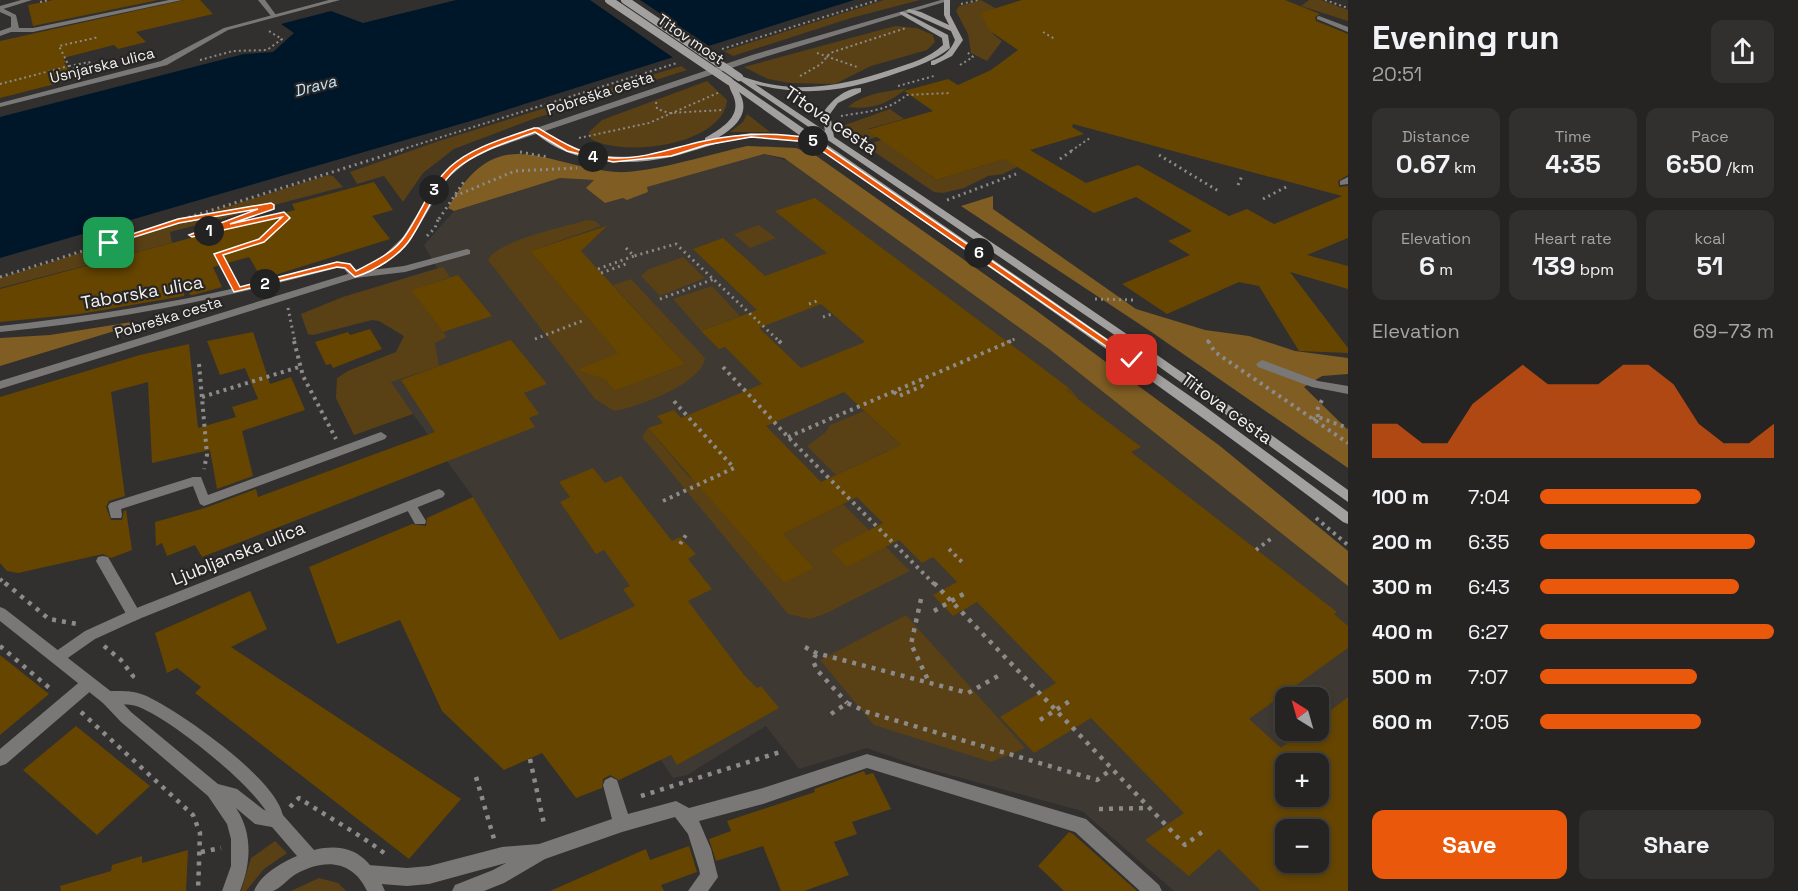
<!DOCTYPE html>
<meta charset="utf-8">
<style>
:root{--surface:#252422;--page:#31302f;--text:#f1f3f6;--muted:#a3a4a5;--line:#424140;--accent:#ea580c}
body{margin:0;font-family:"Space Grotesk",sans-serif;background:var(--page);color:var(--text);height:100vh;display:flex;flex-direction:column;font-size:22px;white-space:nowrap}
*{box-sizing:border-box;margin:0}
p{font-size:20px;color:var(--muted)}
.icon{flex:none;width:33px;height:33px;fill:none;stroke:currentColor;stroke-width:2;stroke-linecap:round;stroke-linejoin:round}
.map{position:relative;flex:1;overflow:hidden}
.drawer{display:flex;flex-direction:column;background:var(--surface);width:450px}
.drawer>*{flex:none}
.needle{width:39px;rotate:323deg}
.tools{position:absolute;left:1275px;top:687px;display:grid;gap:12px}
.tools a{display:grid;place-items:center;width:54px;height:54px;border-radius:12px;background:var(--surface);box-shadow:0 3px 9px #0003,0 0 0 2px var(--line);font-size:30px}
.pin{position:absolute;display:grid;place-items:center;width:51px;height:51px;color:#fff;margin:-26px;border-radius:12px;box-shadow:0 3px 9px #0006}
.km{position:absolute;width:30px;height:30px;margin:-15px;border-radius:50%;background:#222;color:#fff;font-size:16px;line-height:30px;text-align:center}
.round{display:grid;place-items:center;flex:none;width:63px;height:63px;border-radius:12px;background:var(--page)}
.head{display:flex;align-items:center;justify-content:space-between;height:102px;padding:0 24px}
h1{font-size:33px;font-weight:700;line-height:45px}
.metrics{display:grid;grid-template-columns:repeat(3,1fr);gap:9px;height:102px;padding:6px 24px}
.metrics div{display:grid;align-content:center;border-radius:12px;background:var(--page);text-align:center}
.metrics b{font-size:26px;font-weight:700}
.metrics small{font-size:16px;font-weight:400}
.metrics p{font-size:16px}
.chart{height:168px;padding:12px 24px}
.chart p{display:flex;justify-content:space-between}
.chart svg{width:100%;height:108px;margin-top:6px;fill:var(--accent);opacity:.7}
.button{display:flex;gap:12px;margin-top:auto;padding:12px 24px}
.button a{flex:1;height:69px;border-radius:12px;background:var(--accent);color:#fff;font-size:24px;font-weight:700;line-height:69px;text-align:center}
.button a+a{background:var(--page);color:var(--text)}
ul{padding:0 24px;list-style:none;font-size:20px}
li{display:grid;grid-template-columns:96px 72px 1fr;align-items:center;height:45px}
li i{height:15px;border-radius:8px;background:var(--accent)}
main{display:flex;flex:1;min-height:0}
.map>svg:first-child{display:block}
.built{fill:#3e3932;fill-rule:evenodd}
.green{fill:#594015}
.forest{fill:#805e23}
.water{fill:#001629}
.pier{fill:#31302e}
.building{fill:#654500;fill-rule:evenodd}
.lines{fill:none;stroke-linecap:round;stroke-linejoin:round}
.path-far3{stroke:#8c8b8a;stroke-width:2;stroke-dasharray:2 3;stroke-linecap:butt}
.path-far2{stroke:#8c8b8a;stroke-width:3;stroke-dasharray:2 4;stroke-linecap:butt}
.path-far1{stroke:#8c8b8a;stroke-width:4;stroke-dasharray:3 4.5;stroke-linecap:butt}
.path{stroke:#8c8b8a;stroke-width:4.5;stroke-dasharray:4 6;stroke-linecap:butt}
.service{fill:#797877;fill-rule:evenodd}
.pedestrian{fill:#797877;fill-rule:evenodd}
.minor{fill:#797877;fill-rule:evenodd}
.tertiary{fill:#797877;fill-rule:evenodd}
.secondary{fill:#a2a19f;fill-rule:evenodd}
.secondary-bridge{stroke:#a2a19f;stroke-width:8}
.route{fill:#ea580c;stroke:#fff;stroke-width:1.5}
.labels{text-anchor:middle;dominant-baseline:central;stroke-width:4.5;stroke-linejoin:round;paint-order:stroke}
.far-street-label{font-size:15px;fill:#f3f2f1;stroke:#272624}
.far-water-label{font-size:16px;font-style:italic;fill:#c5e4fc;stroke:#272624}
.street-label{font-size:18px;fill:#f3f2f1;stroke:#272624}
</style>
<main>
<div class="map">
<svg width="1348" height="891" viewBox="0 0 1348 891">
<rect width="100%" height="100%" fill="#31302e"/>
<path class="built" d="M 764,154 L 788,161 L 1049,349 L 1348,586 L 1348,891 L 1174,891 L 1082,811 L 921,767 L 867,748 L 799,769 L 766,726 L 687,775 L 673,778 L 661,760 L 626,610 L 560,640 L 473,497 L 413,414 L 354,435 L 336,398 L 337,378 L 348,371 L 396,352 L 404,336 L 379,321 L 372,320 L 313,335 L 308,334 L 301,314 L 343,297 L 437,268 L 424,245 L 454,211 L 560,178 L 595,180 L 587,188 L 605,203 L 623,198 L 628,199 L 647,192 L 646,187 ZM 1286,698 L 1318,698 L 1318,730 L 1286,730 ZM 1286,764 L 1318,764 L 1318,796 L 1286,796 ZM 1286,830 L 1318,830 L 1318,862 L 1286,862 Z"/>
<path class="green" d="M 884,0 L 920,0 L 851,18 L 733,56 L 724,51 Z
M 981,0 L 995,8 L 989,12 C 986,27 989,32 1002,41 L 987,61 L 971,53 L 968,34 L 956,11 L 959,6 Z
M 1309,0 L 1321,0 L 1348,10 L 1348,21 L 1301,6 Z
M 895,26 L 917,28 L 933,35 L 935,42 L 927,50 L 871,66 L 835,84 L 790,83 L 768,79 L 744,67 Z
M 681,66 L 687,70 L 533,119 L 454,149 L 423,173 L 403,202 L 384,176 L 357,184 L 350,172 L 439,141 Z
M 707,81 L 727,100 C 723,145 625,158 591,139 L 589,132 L 602,120 Z
M 907,88 C 888,104 872,110 848,107 C 864,93 886,92 907,88 Z
M 890,109 L 904,119 L 868,129 L 877,137 L 860,142 L 845,127 L 845,125 Z
M 747,114 L 770,132 L 730,132 L 743,122 Z
M 882,140 L 937,180 L 1028,151 L 1023,164 L 1003,174 L 988,176 L 964,188 L 943,193 L 934,192 L 864,145 Z
M 328,175 L 333,176 L 343,187 L 170,232 L 172,243 L 0,288 L 0,278 Z
M 587,220 L 595,221 L 601,226 L 530,251 L 621,356 L 603,376 L 615,391 L 685,364 L 613,285 L 631,279 L 705,358 C 703,383 636,408 614,411 L 595,399 L 488,260 C 498,240 565,227 587,220 Z
M 759,225 L 776,238 L 750,248 L 734,234 Z
M 683,257 L 705,278 L 660,296 L 641,276 L 649,269 Z
M 443,267 L 450,277 L 412,290 L 447,337 L 435,343 L 439,366 L 391,382 L 413,414 L 354,435 L 336,398 L 337,378 L 348,371 L 396,352 L 404,336 L 379,321 L 372,320 L 313,335 L 308,334 L 301,314 L 343,297 Z
M 712,286 L 740,316 L 701,331 L 673,299 Z
M 1069,388 L 1078,398 L 917,477 L 889,450 L 836,475 L 807,446 L 826,432 L 830,425 L 864,411 L 918,461 Z
M 648,428 L 690,478 L 721,464 L 704,490 L 784,583 L 814,568 L 783,534 L 843,504 L 910,571 L 827,613 L 810,619 L 788,614 L 642,437 Z
M 906,615 L 1025,748 L 991,762 L 874,725 L 820,660 Z
M 275,841 L 287,853 L 264,869 L 246,891 L 241,891 L 251,858 Z
M 319,878 L 338,883 L 346,891 L 291,891 Z"/>
<path class="forest" d="M 747,146 L 796,148 L 815,155 L 1034,309 L 1220,446 L 1348,551 L 1348,586 L 1049,349 L 784,158 L 764,154 L 647,187 L 648,192 L 627,200 L 623,198 L 605,203 L 586,188 L 594,180 L 560,178 L 454,211 L 448,208 C 497,119 541,165 616,172 C 648,174 714,153 747,146 Z
M 993,196 L 993,209 L 1136,309 L 1205,330 L 1249,336 L 1295,351 L 1348,358 L 1348,374 L 1322,376 L 1304,387 L 1348,430 L 1348,468 L 1150,331 L 961,206 Z
M 132,322 L 134,325 L 0,366 L 0,338 L 50,335 Z"/>
<path class="water" d="M 456,0 L 854,0 L 474,120 L 0,258 L 0,117 L 244,54 L 273,52 L 294,33 L 281,24 L 331,11 L 363,23 Z"/>
<path class="pier" d="M 590,0 L 640,0 L 712,48 L 675,59 Z"/>
<path class="building" d="M 53,0 L 158,0 L 33,26 L 28,5 Z
M 184,0 L 200,0 L 213,14 L 136,32 L 146,42 L 118,49 L 114,45 L 63,58 L 67,63 L 64,63 L 75,79 L 0,98 L 0,41 Z
M 1022,0 L 1285,0 L 1320,14 L 1315,17 L 1316,21 L 1348,34 L 1348,175 L 1338,181 L 1339,187 L 1348,186 L 1348,238 L 1307,255 L 1348,266 L 1348,289 L 1290,272 L 1348,348 L 1348,353 L 1299,351 L 1259,286 L 1239,282 L 1167,314 L 1122,284 L 1190,255 L 1168,241 L 1192,231 L 1136,197 L 1094,213 L 1004,159 L 937,180 L 867,130 L 933,111 L 904,91 L 948,79 L 958,85 L 991,70 L 1018,50 L 990,31 L 980,13 ZM 1073,124 L 1199,158 L 1342,196 L 1274,224 L 1247,209 L 1229,216 L 1138,165 L 1086,183 L 1030,150 L 1084,134 L 1072,127 Z
M 374,182 L 393,210 L 372,216 L 390,239 L 262,279 L 249,257 L 213,267 L 222,287 L 193,295 L 190,295 L 187,287 L 184,288 L 184,296 L 80,314 L 0,322 L 0,289 L 295,210 L 292,204 Z
M 815,198 L 1069,388 L 1066,390 L 1141,447 L 1131,452 L 1337,612 L 1334,614 L 1348,626 L 1348,648 L 1249,719 L 1281,748 L 1304,730 L 1318,730 L 1318,720 L 1348,697 L 1348,891 L 1261,891 L 1219,849 L 1189,876 L 1145,840 L 1184,813 L 1091,718 L 1034,753 L 1000,717 L 1056,683 L 977,602 L 953,616 L 933,595 L 957,582 L 933,557 L 922,563 L 899,540 L 847,567 L 831,550 L 883,523 L 857,497 L 783,534 L 814,568 L 784,583 L 648,428 L 663,423 L 657,416 L 674,410 L 681,418 L 762,384 L 725,347 L 719,349 L 701,331 L 757,310 L 693,249 L 723,238 L 765,276 L 827,253 L 775,211 ZM 821,304 L 865,342 L 801,368 L 759,328 ZM 844,392 L 901,445 L 821,482 L 766,426 ZM 1286,764 L 1318,764 L 1318,796 L 1286,796 ZM 1286,830 L 1318,830 L 1318,862 L 1286,862 Z
M 607,226 L 581,251 L 685,364 L 615,391 L 605,379 L 577,370 L 618,353 L 530,251 Z
M 458,275 L 492,316 L 443,332 L 411,290 Z
M 370,329 L 382,349 L 333,368 L 331,364 L 326,365 L 315,342 L 348,332 L 350,335 Z
M 253,332 L 270,384 L 291,377 L 305,410 L 242,431 L 253,476 L 217,489 L 210,450 L 152,463 L 148,382 L 111,392 L 125,496 L 109,501 L 106,507 L 111,520 L 122,520 L 124,511 L 126,510 L 132,550 L 111,558 L 103,554 L 18,573 L 7,571 L 0,563 L 0,397 L 140,355 L 189,344 L 198,428 L 236,417 L 232,407 L 258,399 L 245,368 L 220,375 L 207,341 Z
M 511,340 L 547,384 L 524,393 L 539,414 L 529,418 L 535,427 L 202,557 L 195,545 L 167,556 L 162,543 L 156,546 L 155,522 L 205,508 L 256,489 L 258,497 L 435,432 L 401,380 Z
M 593,468 L 605,483 L 621,476 L 672,541 L 680,537 L 696,554 L 688,559 L 712,589 L 688,601 L 744,675 L 757,688 L 761,686 L 779,708 L 677,765 L 671,755 L 619,780 L 610,775 L 603,779 L 602,788 L 576,798 L 542,753 L 504,770 L 442,711 L 400,620 L 337,644 L 309,567 L 412,524 L 426,526 L 427,518 L 473,497 L 560,640 L 635,606 L 623,589 L 630,586 L 604,550 L 596,554 L 560,502 L 570,497 L 559,482 Z
M 250,591 L 267,629 L 231,647 L 461,799 L 409,859 L 195,693 L 201,687 L 177,668 L 167,673 L 155,633 Z
M 0,655 L 49,694 L 0,735 Z
M 76,726 L 150,786 L 97,835 L 23,770 Z
M 864,771 L 866,775 L 873,773 L 891,809 L 852,822 L 857,834 L 834,842 L 849,875 L 804,891 L 781,891 L 763,846 L 716,861 L 709,839 L 731,831 L 727,821 L 815,792 L 814,789 Z
M 1069,832 L 1073,834 L 1137,891 L 1064,891 L 1038,866 Z
M 689,846 L 697,872 L 661,885 L 664,891 L 550,891 L 646,849 L 650,860 Z
M 188,850 L 186,891 L 61,891 L 60,886 L 111,871 L 112,865 L 142,856 L 142,863 Z"/>
<g class="lines">
<path class="path-far3" d="M 1325,0 L 1348,8
M 40,2 L 49,0
M 961,4 L 978,0
M 1043,32 L 1055,39
M 722,49 L 878,0
M 817,53 L 857,67
M 200,60 L 233,51 L 267,50 L 282,39 L 267,30
M 960,65 L 973,57 L 967,52
M 69,66 L 89,62 L 91,64 L 72,69 L 75,73
M 800,76 L 821,64 L 830,53 L 906,28
M 0,84 L 69,66 L 59,46 L 99,37
M 898,86 L 934,76
M 656,102 L 657,109 L 669,113 L 723,110
M 841,116 C 863,112 890,111 906,95 L 950,93
M 579,138 L 649,123 L 720,92
M 397,151 L 677,63
M 1071,151 L 1090,138"/>
<path class="path-far2" d="M 520,152 L 548,157
M 1159,155 L 1220,192
M 1060,159 L 1073,150
M 1238,185 L 1242,176
M 455,196 L 515,171 L 577,168
M 1263,199 L 1288,186
M 947,200 L 1016,174
M 439,219 L 465,180
M 185,221 L 271,205 L 272,207 L 211,229
M 192,235 L 284,214 L 286,218 L 261,241 L 218,254 L 232,280
M 427,236 L 435,228 L 439,217
M 626,248 L 634,256 L 676,244 L 780,342
M 598,269 L 634,256
M 601,273 L 626,264
M 0,277 L 402,150
M 660,299 L 714,279
M 1095,299 L 1133,300
M 809,304 L 817,301
M 288,308 L 295,342
M 823,317 L 832,314
M 535,339 L 582,321
M 1207,340 L 1209,342
M 1007,342 L 1015,339"/>
<path class="path-far1" d="M 294,341 L 303,376 L 336,439
M 779,341 L 782,344
M 1208,341 L 1215,352 L 1348,443
M 199,364 L 207,455 L 204,469
M 723,367 L 788,437 L 935,585
M 894,392 L 899,396 L 922,386 L 924,388
M 202,397 L 299,367
M 1318,417 L 1317,410 L 1323,398
M 1313,420 L 1318,417 L 1348,428
M 788,437 L 1011,341
M 663,501 L 734,468 L 672,399
M 1316,518 L 1348,545
M 680,544 L 688,532
M 949,549 L 962,562
M 1256,550 L 1272,538
M 0,579 L 7,585"/>
<path class="path" d="M 5,583 L 49,619 L 77,624
M 934,583 L 1185,845 L 1202,832
M 921,599 L 911,644 L 929,682
M 934,611 L 967,592
M 0,646 L 53,691
M 104,646 L 121,660 L 133,676 L 128,680
M 805,647 L 816,653 L 968,693 L 998,676
M 816,654 L 813,661 L 817,670 L 847,703
M 81,712 L 193,815 L 200,833 L 198,891
M 831,714 L 847,703 L 867,712 L 1097,780 L 1112,769
M 1040,720 L 1073,699
M 530,759 L 544,824
M 476,777 L 494,839
M 641,796 L 780,752
M 290,807 L 299,798 C 329,818 360,834 388,856
M 1099,809 L 1149,808
M 201,852 L 221,848"/>
<path class="service" d="M 1319,16 L 1348,27 L 1348,32 L 1317,19 L 1317,17 Z
M 1348,177 L 1348,184 L 1340,185 L 1340,181 Z
M 467,249 L 470,250 L 470,254 L 405,272 L 355,278 L 350,275 L 355,272 L 404,266 Z
M 381,432 L 387,436 L 385,439 L 204,506 L 200,504 L 193,486 L 121,509 L 122,515 L 121,518 L 111,518 L 108,506 L 110,503 L 193,477 L 201,477 L 208,495 Z
M 411,501 L 415,503 L 426,521 L 425,524 L 415,524 L 405,506 L 407,503 Z
M 103,556 L 108,557 L 139,611 L 141,615 L 139,619 L 134,621 L 129,619 L 96,561 L 98,557 Z
M 108,691 C 120,691 133,690 144,695 C 174,707 297,791 282,826 L 276,828 L 270,826 C 268,820 268,813 264,808 C 243,778 173,721 139,707 C 127,702 114,707 103,703 L 100,698 L 103,693 Z
M 867,754 L 1086,819 L 1159,885 L 1162,891 L 1140,891 L 1075,832 L 867,768 L 763,804 L 699,821 L 711,849 L 718,877 L 708,891 L 688,891 L 700,874 L 699,869 L 688,834 L 675,817 L 622,832 L 545,859 L 504,883 L 484,891 L 452,891 L 455,885 L 493,870 L 506,863 L 429,884 L 407,886 L 368,883 L 362,880 L 359,874 L 362,868 L 368,865 L 407,868 L 429,866 L 502,847 L 539,844 L 612,819 L 603,785 L 605,780 L 611,777 L 617,780 L 628,814 L 676,801 L 689,808 L 763,788 Z"/>
<path class="pedestrian" d="M 258,0 L 265,0 L 276,15 L 275,16 L 271,16 Z"/>
<path class="minor" d="M 169,0 L 182,0 L 33,32 L 11,32 L 0,36 L 0,31 L 11,27 L 11,17 L 0,12 L 0,7 L 16,15 L 19,28 L 33,28 Z
M 329,0 L 340,0 L 228,30 L 167,65 L 0,107 L 0,103 L 161,61 L 224,28 Z
M 337,262 L 350,264 L 360,275 L 359,277 L 351,277 L 344,269 L 337,268 C 226,298 115,321 0,332 L 0,326 C 71,318 142,308 213,293 C 254,284 296,273 337,262 Z
M 1262,360 L 1318,381 L 1348,386 L 1348,394 L 1312,387 L 1258,367 L 1256,364 Z
M 439,489 L 443,491 L 445,494 L 443,497 L 139,619 L 95,639 L 62,662 L 57,664 L 52,662 L 50,658 L 52,654 L 85,631 L 129,611 Z
M 88,678 L 93,679 L 95,684 L 93,689 L 6,764 L 0,766 L 0,749 L 83,679 Z"/>
<path class="tertiary" d="M 21,0 L 32,0 L 0,10 L 0,6 Z
M 941,0 L 951,0 L 758,59 L 492,149 L 468,161 L 448,178 L 410,241 L 386,263 L 359,277 L 0,389 L 0,381 L 351,273 L 380,259 L 403,237 L 442,174 L 462,157 L 486,145 L 752,55 Z
M 0,607 L 5,609 L 113,693 L 131,712 L 218,784 L 237,789 L 264,810 L 282,814 L 314,850 C 352,841 371,858 385,891 L 367,891 C 353,860 324,858 296,874 C 289,878 280,889 273,891 C 268,891 260,891 254,891 C 261,874 281,863 297,856 L 272,827 L 255,824 L 236,808 C 253,833 251,864 240,891 L 222,891 L 231,866 L 231,839 L 227,824 L 208,796 L 121,722 L 103,703 L 0,621 Z"/>
<path class="secondary" d="M 944,0 L 950,0 L 950,15 L 963,40 L 952,56 L 934,65 L 931,65 L 931,61 C 943,57 950,52 955,40 L 951,31 L 906,11 L 909,9 L 921,12 L 949,25 L 944,15 Z
M 900,12 L 904,12 L 948,35 L 950,48 C 935,60 918,66 900,72 C 849,90 809,98 755,84 L 825,131 L 822,114 C 831,101 844,88 861,88 L 861,92 L 838,103 L 830,114 L 834,137 C 1007,252 1180,368 1348,490 L 1348,502 L 1119,338 L 735,77 L 739,75 C 791,96 840,87 893,69 C 911,63 929,58 943,45 L 942,38 L 900,14 Z
M 726,79 L 732,79 L 1200,403 L 1348,512 L 1348,524 L 1343,522 C 1170,390 989,268 810,142 C 787,140 765,135 742,138 C 717,142 695,151 671,157 C 625,167 567,164 532,130 L 539,128 C 599,168 640,160 705,142 L 705,138 C 722,128 744,116 732,93 C 729,87 730,85 725,81 ZM 739,92 L 802,137 L 751,133 L 716,139 C 734,128 752,114 739,92 Z"/>
<path class="secondary-bridge" d="M 609,0 L 729,81
M 625,0 L 739,77"/>
</g>
<path class="route" d="M 534,128 L 538,128 C 561,142 587,158 614,158 C 646,159 675,147 704,141 C 741,133 777,132 814,139 L 1136,360 L 1129,362 L 809,142 L 751,137 L 706,145 L 671,156 L 613,162 L 567,151 L 535,132 C 509,142 479,150 456,169 C 435,188 426,215 411,238 C 400,256 374,271 355,277 L 345,268 L 337,267 L 234,292 L 214,254 L 259,239 L 282,217 L 192,237 L 189,235 L 258,209 L 179,223 L 112,244 L 105,243 L 178,219 L 271,203 L 274,205 L 274,209 L 230,224 L 284,212 L 290,218 L 264,242 L 223,255 L 240,287 L 337,262 L 350,264 L 356,271 C 373,262 394,253 405,236 C 421,213 429,187 450,167 C 472,147 506,138 534,128 Z"/>
<g class="labels">
<g class="far-street-label">
<text transform="translate(691 39) rotate(34)">Titov most</text>
<text transform="translate(102 65) rotate(-14)">Usnjarska ulica</text>
<text transform="translate(600 93) rotate(-18)">Pobreška cesta</text>
<text transform="translate(168 317) rotate(-17)">Pobreška cesta</text>
</g>
<g class="far-water-label">
<text transform="translate(315 86) rotate(-15)">Drava</text>
</g>
<g class="street-label">
<text transform="translate(831 120) rotate(34)">Titova cesta</text>
<text transform="translate(142 292) rotate(-10)">Taborska ulica</text>
<text transform="translate(1227 408) rotate(36)">Titova cesta</text>
<text transform="translate(238 553) rotate(-22)">Ljubljanska ulica</text>
</g>
</g>
</svg>
<div class="tools">
<a><svg class="needle" viewBox="-14 -14 28 28"><path d="M0-13l5 13h-10z" fill="#e53935"/><path d="M0 13l5-13h-10z" fill="#a3a4a5"/></svg></a>
<a>+</a>
<a>−</a>
</div>
<div class="pin" style="left:109px;top:243px;background:#1e9e55"><svg class="icon" aria-label="arrive" viewBox="0 0 24 24"><path d="M6 21V4h12l-3 4 3 4H6"/></svg></div>
<div class="pin" style="left:1132px;top:360px;background:#d93025"><svg class="icon" aria-label="check" viewBox="0 0 24 24"><path d="M5 12l5 5 9-10"/></svg></div>
<b class="km" style="left:209px;top:231px">1</b>
<b class="km" style="left:265px;top:284px">2</b>
<b class="km" style="left:434px;top:190px">3</b>
<b class="km" style="left:593px;top:157px">4</b>
<b class="km" style="left:813px;top:141px">5</b>
<b class="km" style="left:979px;top:253px">6</b>
</div>
<section class="drawer">
<div class="head"><div><h1>Evening run</h1><p>20:51</p></div><a class="round"><svg class="icon" aria-label="share" viewBox="0 0 24 24"><path d="M12 15V3M7 8l5-5 5 5M5 13v7h14v-7"/></svg></a></div>
<div class="metrics">
<div><p>Distance</p><b>0.67<small> km</small></b></div>
<div><p>Time</p><b>4:35</b></div>
<div><p>Pace</p><b>6:50<small> /km</small></b></div>
</div>
<div class="metrics">
<div><p>Elevation</p><b>6<small> m</small></b></div>
<div><p>Heart rate</p><b>139<small> bpm</small></b></div>
<div><p>kcal</p><b>51</b></div>
</div>
<div class="chart"><p><span>Elevation</span>69–73 m</p>
<svg viewBox="0 0 160 44" preserveAspectRatio="none"><path d="M0 44V30L10 30L20 38L30 38L40 22L50 14L60 6L70 14L80 14L90 14L100 6L110 6L120 14L130 30L140 38L150 38L160 30V44z"/></svg>
</div>
<ul>
<li><b>100 m</b>7:04<i style="width:69%"></i></li>
<li><b>200 m</b>6:35<i style="width:92%"></i></li>
<li><b>300 m</b>6:43<i style="width:85%"></i></li>
<li><b>400 m</b>6:27<i style="width:100%"></i></li>
<li><b>500 m</b>7:07<i style="width:67%"></i></li>
<li><b>600 m</b>7:05<i style="width:69%"></i></li>
</ul>
<div class="button"><a>Save</a><a>Share</a></div>
</section>
</main>
